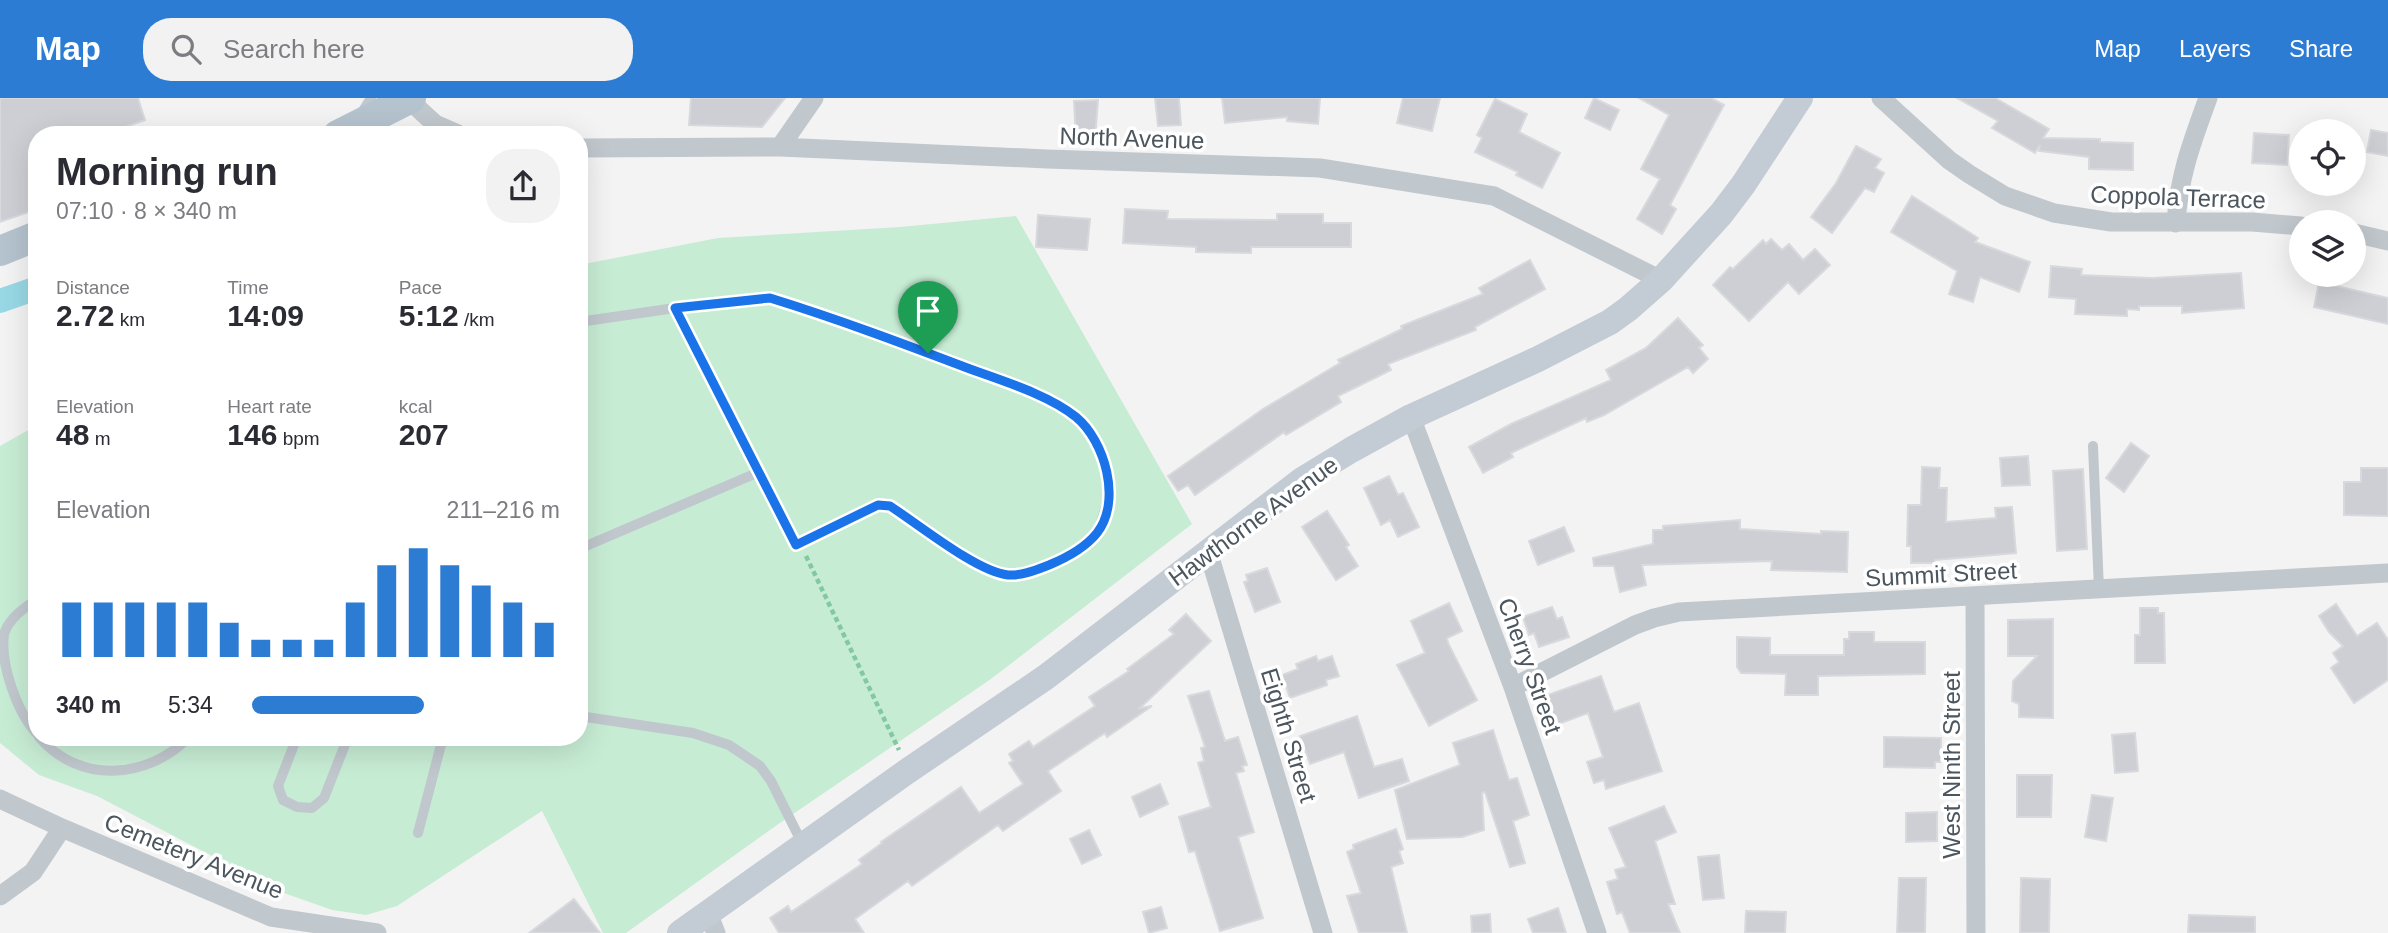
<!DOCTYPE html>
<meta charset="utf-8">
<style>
:root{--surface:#fff;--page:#f2f2f3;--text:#2b2b33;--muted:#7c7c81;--accent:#2d7cd4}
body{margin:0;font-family:Helvetica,sans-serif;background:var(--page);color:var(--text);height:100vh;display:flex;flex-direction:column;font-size:26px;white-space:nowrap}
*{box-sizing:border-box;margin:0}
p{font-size:23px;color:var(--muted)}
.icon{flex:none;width:38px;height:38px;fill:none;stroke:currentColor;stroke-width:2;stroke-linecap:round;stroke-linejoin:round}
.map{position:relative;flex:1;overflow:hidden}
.side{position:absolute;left:28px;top:28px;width:560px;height:620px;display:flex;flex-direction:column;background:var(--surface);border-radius:28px;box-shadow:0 7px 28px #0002}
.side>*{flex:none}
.fabs{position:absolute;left:2289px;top:21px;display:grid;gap:14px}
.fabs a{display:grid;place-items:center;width:77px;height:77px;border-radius:50%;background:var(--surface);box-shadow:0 7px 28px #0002;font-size:35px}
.pin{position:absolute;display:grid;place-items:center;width:60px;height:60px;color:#fff;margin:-72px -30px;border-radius:50% 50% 50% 0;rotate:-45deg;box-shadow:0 0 7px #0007}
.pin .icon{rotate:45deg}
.round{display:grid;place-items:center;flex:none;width:74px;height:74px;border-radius:28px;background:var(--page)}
.headline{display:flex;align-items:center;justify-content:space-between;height:119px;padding:0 28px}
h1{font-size:38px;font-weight:700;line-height:52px}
.metrics{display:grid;grid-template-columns:repeat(3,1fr);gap:10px;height:119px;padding:7px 28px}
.metrics div{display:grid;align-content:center}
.metrics b{font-size:30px;font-weight:700}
.metrics small{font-size:19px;font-weight:400}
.metrics p{font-size:19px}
.chart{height:196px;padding:14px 28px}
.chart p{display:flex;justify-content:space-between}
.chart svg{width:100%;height:126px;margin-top:7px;stroke:var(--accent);stroke-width:6}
ul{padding:0 28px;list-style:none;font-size:23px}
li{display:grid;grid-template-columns:112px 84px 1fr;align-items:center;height:52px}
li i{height:18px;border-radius:9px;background:var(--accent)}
header{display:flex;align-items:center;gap:42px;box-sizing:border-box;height:98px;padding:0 35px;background:var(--accent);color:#fff}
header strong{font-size:33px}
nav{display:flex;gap:38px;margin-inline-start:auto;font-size:24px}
.search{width:490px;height:63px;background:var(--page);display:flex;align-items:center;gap:18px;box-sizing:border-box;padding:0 24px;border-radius:28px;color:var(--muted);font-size:26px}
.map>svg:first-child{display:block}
.green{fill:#c7ecd4}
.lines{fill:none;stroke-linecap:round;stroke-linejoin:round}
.canal{stroke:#98d8e5;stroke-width:24}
.building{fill:#cdcfd4;stroke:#d7d9dd;stroke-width:2}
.path{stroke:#82c8a2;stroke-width:4.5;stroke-dasharray:5 3.5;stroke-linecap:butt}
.lane{stroke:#c0c7cd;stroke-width:10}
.street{stroke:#c0c7cd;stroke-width:19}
.secondary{stroke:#c3cbd4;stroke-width:26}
.primary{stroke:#b5c3ce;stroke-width:30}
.route-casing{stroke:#fff;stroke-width:14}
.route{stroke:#1a73e8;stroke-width:9}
.labels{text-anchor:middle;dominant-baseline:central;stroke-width:7;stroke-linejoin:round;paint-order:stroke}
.street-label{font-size:24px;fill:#4c565e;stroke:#fff}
</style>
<header>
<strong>Map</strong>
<div class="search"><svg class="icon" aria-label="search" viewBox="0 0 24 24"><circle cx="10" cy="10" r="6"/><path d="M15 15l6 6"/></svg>Search here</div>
<nav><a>Map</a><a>Layers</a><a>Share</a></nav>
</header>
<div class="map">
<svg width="2388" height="835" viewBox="0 0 2388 835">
<rect width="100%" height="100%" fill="#f4f3f3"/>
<path class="green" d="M 1016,118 L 1192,426 L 991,581 L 777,727 L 626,835 L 603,835 L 542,713 L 397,808 L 366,817 L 332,812 L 281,794 L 97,698 L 39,677 L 0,645 L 0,348 L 37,327 L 37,639 L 579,639 L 579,167 L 718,140 L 900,129 Z"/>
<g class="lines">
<path class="canal" d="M 0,203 L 37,190"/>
</g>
<path class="building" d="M 0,0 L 138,0 L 145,22 L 119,31 L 121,37 L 37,37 L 37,111 L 0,124 Z
M 691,0 L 785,0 L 762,29 L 689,27 Z
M 1155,0 L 1179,0 L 1181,27 L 1158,28 Z
M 1222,0 L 1320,0 L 1318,26 L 1287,23 L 1287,19 L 1225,25 Z
M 1403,0 L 1440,0 L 1432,33 L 1397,25 Z
M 1594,0 L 1619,12 L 1610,32 L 1585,20 Z
M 1639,0 L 1711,0 L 1724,7 L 1670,107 L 1676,111 L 1662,136 L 1637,121 L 1660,81 L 1641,71 L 1669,17 Z
M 1957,0 L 1995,0 L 2049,31 L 2043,40 L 2100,41 L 2100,44 L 2133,45 L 2133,72 L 2089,71 L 2089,59 L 2039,53 L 2040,47 L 2035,55 L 1992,30 L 1998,23 Z
M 1495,1 L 1527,16 L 1519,34 L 1560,55 L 1542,90 L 1516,77 L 1518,74 L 1475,54 L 1482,40 L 1477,37 Z
M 1098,2 L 1095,41 L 1076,42 L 1074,3 Z
M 2371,32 L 2388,35 L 2388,58 L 2367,54 Z
M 2254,35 L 2289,37 L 2287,67 L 2252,65 Z
M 1856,48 L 1881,61 L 1875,70 L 1884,75 L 1874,94 L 1865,90 L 1832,135 L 1811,119 L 1836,85 Z
M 1912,98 L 1978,140 L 1975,144 L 2030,164 L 2019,194 L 1980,179 L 1973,204 L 1949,196 L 1957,173 L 1891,134 Z
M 1125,111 L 1168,113 L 1167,121 L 1277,122 L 1277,116 L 1323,116 L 1323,125 L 1351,125 L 1351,149 L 1251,149 L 1251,155 L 1196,154 L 1196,149 L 1123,145 Z
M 1038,117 L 1090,121 L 1087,152 L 1036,149 Z
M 1771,141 L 1782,152 L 1789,146 L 1803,162 L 1815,151 L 1830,167 L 1799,196 L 1788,184 L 1749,223 L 1713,187 L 1730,169 L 1733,171 L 1763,142 L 1766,146 Z
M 1530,162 L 1545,191 L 1475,229 L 1476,232 L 1388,266 L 1391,272 L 1338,298 L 1341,304 L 1286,337 L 1284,334 L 1195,397 L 1188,387 L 1178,393 L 1168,378 L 1263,311 L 1340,265 L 1338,262 L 1402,231 L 1401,228 L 1483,196 L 1479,190 Z
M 2051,168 L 2082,171 L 2081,177 L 2152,180 L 2241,175 L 2244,210 L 2182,215 L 2182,208 L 2139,208 L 2139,212 L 2127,211 L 2127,218 L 2075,216 L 2076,201 L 2049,199 Z
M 2319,184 L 2388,200 L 2388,226 L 2314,209 Z
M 1678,220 L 1703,247 L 1699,250 L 1708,261 L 1693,275 L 1688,269 L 1604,317 L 1587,324 L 1586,320 L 1511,355 L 1513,359 L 1483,375 L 1469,349 L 1511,326 L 1611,282 L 1606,272 L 1646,250 Z
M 2131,345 L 2149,358 L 2124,394 L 2106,380 Z
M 2028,358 L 2030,387 L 2002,388 L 2000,360 Z
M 1922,369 L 1940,370 L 1939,390 L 1947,390 L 1946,424 L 1996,420 L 1995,410 L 2012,409 L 2016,455 L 1935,462 L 1935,465 L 1911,465 L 1911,448 L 1907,448 L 1908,407 L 1921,407 Z
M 2361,370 L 2388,370 L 2388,418 L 2344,417 L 2344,384 L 2361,384 Z
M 2083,371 L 2087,451 L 2057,453 L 2053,373 Z
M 1389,378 L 1398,397 L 1403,395 L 1419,429 L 1398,439 L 1390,422 L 1381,427 L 1364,390 Z
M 1327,413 L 1349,447 L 1346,449 L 1358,468 L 1336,482 L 1302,429 Z
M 1740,422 L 1740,431 L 1821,436 L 1821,433 L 1848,434 L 1847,474 L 1771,472 L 1772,463 L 1642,467 L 1646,487 L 1620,494 L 1614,468 L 1594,468 L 1593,460 L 1653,446 L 1653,432 L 1663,432 L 1663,428 Z
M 1564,429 L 1574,453 L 1538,467 L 1529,443 Z
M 1267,470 L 1280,504 L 1255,514 L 1244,484 L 1248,483 L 1246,477 Z
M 1449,505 L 1462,533 L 1447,540 L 1448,545 L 1477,602 L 1429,628 L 1397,567 L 1425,555 L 1411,523 Z
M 2336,506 L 2357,538 L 2377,525 L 2388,542 L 2388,582 L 2354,605 L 2331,570 L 2339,564 L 2333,555 L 2343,548 L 2329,534 L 2319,518 Z
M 1552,509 L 1557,521 L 1562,519 L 1569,539 L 1539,549 L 1534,535 L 1529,537 L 1523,519 Z
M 2140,510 L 2158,510 L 2158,515 L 2164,515 L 2165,565 L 2135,565 L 2135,537 L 2140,537 Z
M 1186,516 L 1211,543 L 1140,610 L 1152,608 L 1107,639 L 1105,635 L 1048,673 L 1061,693 L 1003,733 L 998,727 L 912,788 L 908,783 L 855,821 L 864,835 L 779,835 L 770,820 L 788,808 L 791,814 L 862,766 L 859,762 L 882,745 L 881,744 L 961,689 L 979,715 L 1023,686 L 1009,665 L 1013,663 L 1009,656 L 1029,643 L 1033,649 L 1095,608 L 1089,599 L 1129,573 L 1127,571 L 1174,536 L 1169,532 Z
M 2053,521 L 2053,620 L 2019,619 L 2019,606 L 2012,603 L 2013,583 L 2037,558 L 2008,558 L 2008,522 Z
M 1849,534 L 1874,534 L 1874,544 L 1925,544 L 1925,576 L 1818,578 L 1818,597 L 1785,597 L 1786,576 L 1741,575 L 1737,569 L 1737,539 L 1770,540 L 1770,557 L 1844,557 L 1844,541 L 1849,541 Z
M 1316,558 L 1318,563 L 1332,558 L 1339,578 L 1326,582 L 1327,587 L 1290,600 L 1282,577 L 1298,571 L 1296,566 Z
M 1601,578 L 1614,614 L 1639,605 L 1662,673 L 1606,691 L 1604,682 L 1594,685 L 1587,664 L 1603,659 L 1588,615 L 1553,628 L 1542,599 Z
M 1209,593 L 1225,643 L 1238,639 L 1247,667 L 1242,668 L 1244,673 L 1236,675 L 1254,734 L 1238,739 L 1263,820 L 1220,833 L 1195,753 L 1189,754 L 1179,719 L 1211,709 L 1198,665 L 1204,663 L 1201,650 L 1205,649 L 1188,598 Z
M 1357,618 L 1374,669 L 1402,661 L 1409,683 L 1359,700 L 1344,654 L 1310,666 L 1300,638 Z
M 1493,632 L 1509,682 L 1517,680 L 1529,717 L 1513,723 L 1525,765 L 1510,769 L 1485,694 L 1482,695 L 1484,732 L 1462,739 L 1407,741 L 1395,692 L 1460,667 L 1453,645 Z
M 2135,635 L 2138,673 L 2115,675 L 2112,637 Z
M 1884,639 L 1941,640 L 1941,664 L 1935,664 L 1935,670 L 1884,669 Z
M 2017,677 L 2052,677 L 2051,719 L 2017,719 Z
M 1160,686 L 1168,706 L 1140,719 L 1132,699 Z
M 2092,697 L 2113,700 L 2106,743 L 2085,739 Z
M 1664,708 L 1676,734 L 1655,743 L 1675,806 L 1668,806 L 1680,835 L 1630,835 L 1622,814 L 1617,816 L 1607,784 L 1618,781 L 1615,772 L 1626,769 L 1609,730 Z
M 1937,714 L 1937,743 L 1906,744 L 1906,715 Z
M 1396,731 L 1403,751 L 1399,753 L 1403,765 L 1391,769 L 1407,835 L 1359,835 L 1347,798 L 1361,795 L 1347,754 L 1354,751 L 1353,747 Z
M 1089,732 L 1101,757 L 1082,766 L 1070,741 Z
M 1719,757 L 1724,800 L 1703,802 L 1698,759 Z
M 1899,780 L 1926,780 L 1925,835 L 1897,835 Z
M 2021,780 L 2050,781 L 2049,835 L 2020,835 Z
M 574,801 L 600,835 L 529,835 Z
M 1161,809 L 1167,830 L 1149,835 L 1143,814 Z
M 1558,810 L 1566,835 L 1533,835 L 1528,821 Z
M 1746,813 L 1786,814 L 1785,835 L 1745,835 Z
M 1490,816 L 1491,835 L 1472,835 L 1471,818 Z
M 2189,817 L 2255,819 L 2255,835 L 2188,835 Z"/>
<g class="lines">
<path class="path" d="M 806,458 L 899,652"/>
<path class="lane" d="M 361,16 L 371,0
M 579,224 L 675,210 L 770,200 L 843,223 L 1014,287 L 1061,309 L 1076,319 L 1096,343 L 1104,362 L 1108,383 L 1107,405 L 1098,434 L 1088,444 L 1063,462 L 1020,477 L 994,474 L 978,466 L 890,408 L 878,407 L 796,447 L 675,210
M 2093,348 L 2099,492
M 579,451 L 759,374
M 37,501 C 24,510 9,520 4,536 C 0,567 17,614 37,636
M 579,618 L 693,635 L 729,647 L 760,668 L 771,683 L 803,747
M 39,639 C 79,686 147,682 189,639
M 297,639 L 278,688 L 283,702 L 297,709 L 312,710 L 324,700 L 348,639
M 418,735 L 443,639"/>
<path class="street" d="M 1881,0 L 1949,62 L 1969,76 L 2005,98 L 2054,115 L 2111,124 L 2252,124 L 2301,128
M 408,1 L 435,26 L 460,37
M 780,49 L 814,0
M 579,50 L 780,49 L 1047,61 L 1320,70 L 1494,98 L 1661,182
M 2176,125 C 2179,77 2192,44 2208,0
M 2354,135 L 2388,143
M 1411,319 L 1513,589 L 1597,835
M 1208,453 L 1323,835
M 1975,499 L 1976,835
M 1513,589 L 1635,527 L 1654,520 L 1679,514 L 2388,475
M 0,701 L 62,730 L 271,819 L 377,835
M 0,798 L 33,774 L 62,730
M 708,815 L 716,835"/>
<path class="secondary" d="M 680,835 L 909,672 L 1046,579 L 1302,382 L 1351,352 L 1411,319 L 1538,261 L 1610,224 L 1628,211 L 1661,182 L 1721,116 L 1743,87 L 1800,0"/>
<path class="primary" d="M 338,37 L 411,0
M 0,153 L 37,138"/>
</g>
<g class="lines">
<g class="route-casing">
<path id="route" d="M 770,200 C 838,221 904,246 970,271 C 1003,283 1049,297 1076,319 C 1105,343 1122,403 1097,435 C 1085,450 1066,460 1049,467 C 1036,472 1022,478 1008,477 C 977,474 918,426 890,408 L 878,407 L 796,447 L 675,210 Z"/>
</g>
<use href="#route" class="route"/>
</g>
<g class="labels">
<g class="street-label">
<text transform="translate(1132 40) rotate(2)">North Avenue</text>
<text transform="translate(2178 99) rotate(2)">Coppola Terrace</text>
<text transform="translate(1253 423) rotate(-36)">Hawthorne Avenue</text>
<text transform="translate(1941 476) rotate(-3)">Summit Street</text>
<text transform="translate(1530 568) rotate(70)">Cherry Street</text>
<text transform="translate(1289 637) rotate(73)">Eighth Street</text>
<text transform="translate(1951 667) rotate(-90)">West Ninth Street</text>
<text transform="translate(194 758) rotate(22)">Cemetery Avenue</text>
</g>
</g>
</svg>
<div class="fabs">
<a><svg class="icon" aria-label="locate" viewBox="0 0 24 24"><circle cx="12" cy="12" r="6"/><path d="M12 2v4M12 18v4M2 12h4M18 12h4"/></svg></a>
<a><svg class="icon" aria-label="layers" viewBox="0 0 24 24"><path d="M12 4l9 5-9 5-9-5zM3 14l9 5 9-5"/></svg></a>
</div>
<div class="pin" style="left:928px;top:255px;background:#1e9e55"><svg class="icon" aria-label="arrive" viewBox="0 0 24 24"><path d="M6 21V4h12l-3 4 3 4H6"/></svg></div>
<section class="side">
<div class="headline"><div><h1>Morning run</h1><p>07:10 · 8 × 340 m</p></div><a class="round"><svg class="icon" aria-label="share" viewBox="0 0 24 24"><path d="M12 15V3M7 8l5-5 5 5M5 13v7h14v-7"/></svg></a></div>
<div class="metrics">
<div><p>Distance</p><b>2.72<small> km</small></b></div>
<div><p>Time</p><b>14:09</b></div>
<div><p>Pace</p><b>5:12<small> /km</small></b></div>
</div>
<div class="metrics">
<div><p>Elevation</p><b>48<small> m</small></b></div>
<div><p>Heart rate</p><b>146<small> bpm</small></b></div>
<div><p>kcal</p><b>207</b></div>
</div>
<div class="chart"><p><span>Elevation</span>211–216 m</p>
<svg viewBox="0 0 160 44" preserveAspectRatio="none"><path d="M5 44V25M15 44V25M25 44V25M35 44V25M45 44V25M55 44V32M65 44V38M75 44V38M85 44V38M95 44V25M105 44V12M115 44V6M125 44V12M135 44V19M145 44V25M155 44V32"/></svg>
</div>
<ul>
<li><b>340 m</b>5:34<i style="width:56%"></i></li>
</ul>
</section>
</div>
